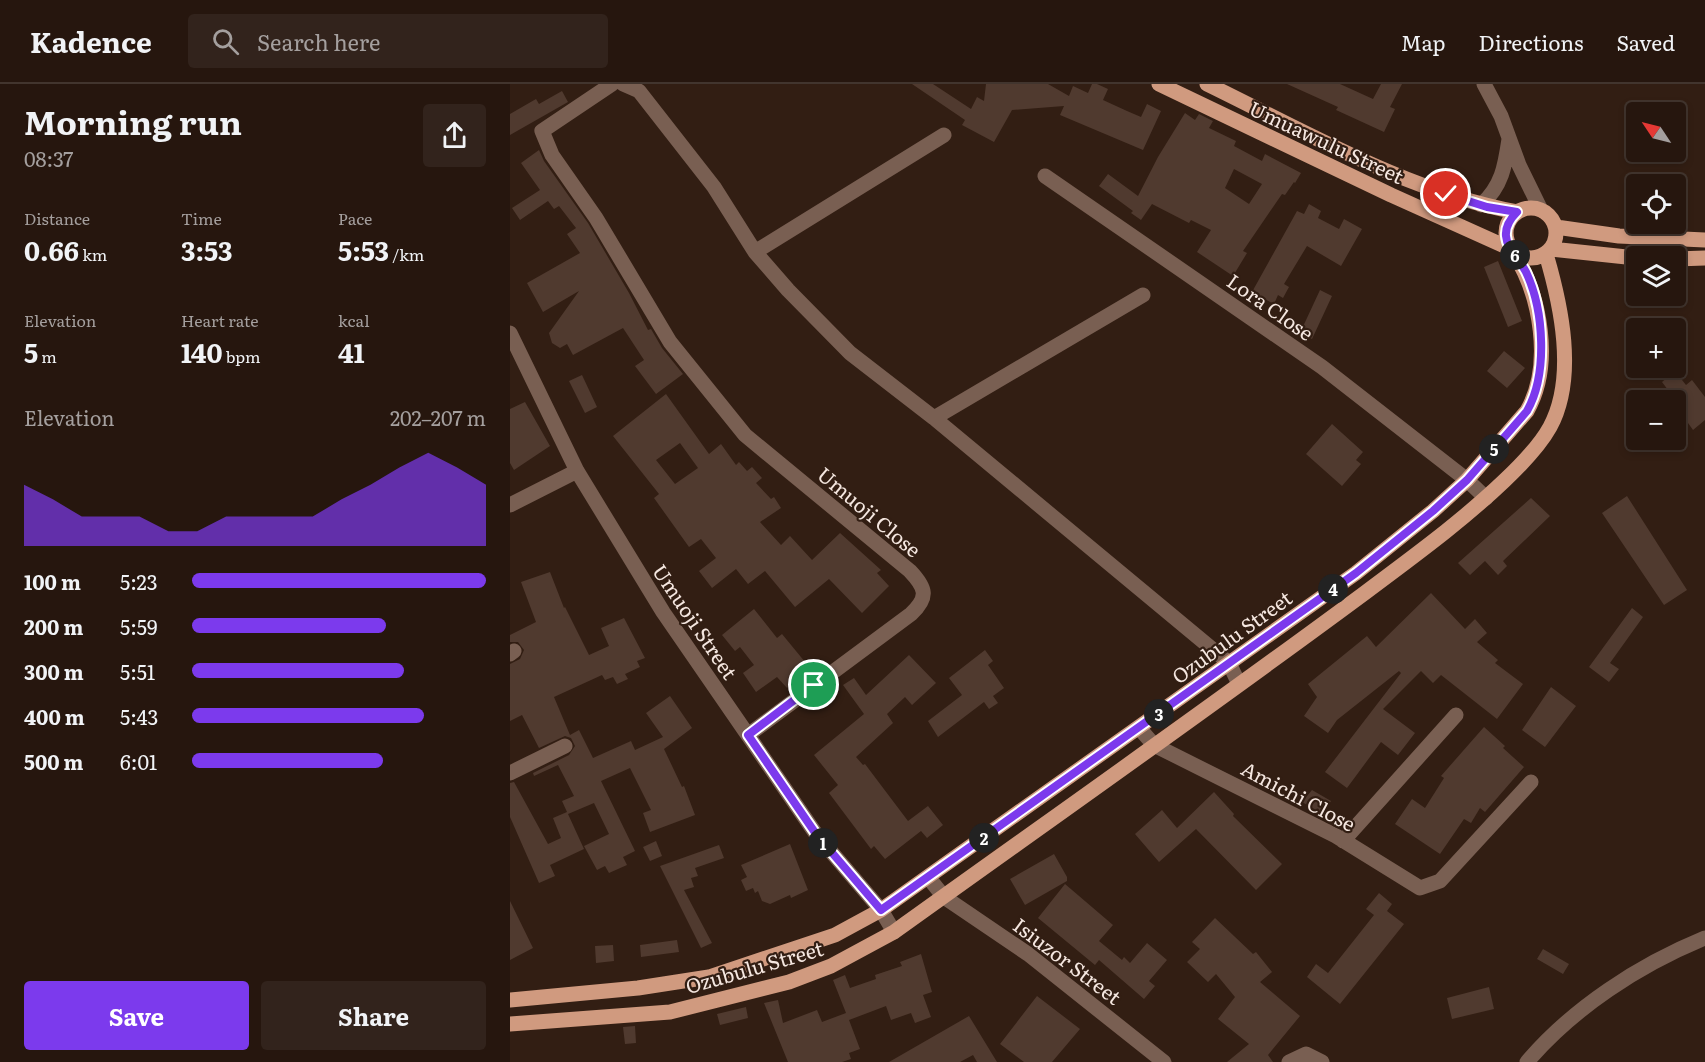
<!DOCTYPE html>
<meta charset="utf-8">
<style>
:root{--surface:#26160e;--page:#32231c;--text:#f1f3f6;--muted:#a49f9e;--line:#42352e;--accent:#7c3aed}
body{margin:0;font-family:Literata,serif;background:var(--page);color:var(--text);height:100vh;display:flex;flex-direction:column;font-size:22px;white-space:nowrap}
*{box-sizing:border-box;margin:0}
p{font-size:20px;color:var(--muted)}
.icon{flex:none;width:33px;height:33px;fill:none;stroke:currentColor;stroke-width:2;stroke-linecap:round;stroke-linejoin:round}
.map{position:relative;flex:1;overflow:hidden}
.side{display:flex;flex-direction:column;background:var(--surface);width:510px}
.side>*{flex:none}
.needle{width:39px;rotate:305deg}
.controls{position:absolute;left:1116px;top:18px;display:grid;gap:12px}
.controls a{display:grid;place-items:center;width:60px;height:60px;border-radius:6px;background:var(--surface);box-shadow:0 3px 9px #0003,0 0 0 2px var(--line);font-size:30px}
.pin{position:absolute;display:grid;place-items:center;width:51px;height:51px;color:#fff;margin:-26px;border:3px solid #fff;border-radius:50%;box-shadow:0 2px 6px #0007}
.km{position:absolute;width:30px;height:30px;margin:-15px;border-radius:50%;background:#222;color:#fff;font-size:16px;line-height:30px;text-align:center}
.round{display:grid;place-items:center;flex:none;width:63px;height:63px;border-radius:6px;background:var(--page)}
.summary{display:flex;align-items:center;justify-content:space-between;height:102px;padding:0 24px}
h1{font-size:33px;font-weight:700;line-height:45px}
.metrics{display:grid;grid-template-columns:repeat(3,1fr);gap:9px;height:102px;padding:6px 24px}
.metrics div{display:grid;align-content:center}
.metrics b{font-size:26px;font-weight:700}
.metrics small{font-size:16px;font-weight:400}
.metrics p{font-size:16px}
.chart{height:168px;padding:12px 24px}
.chart p{display:flex;justify-content:space-between}
.chart svg{width:100%;height:108px;margin-top:6px;fill:var(--accent);opacity:.7}
.button{display:flex;gap:12px;margin-top:auto;padding:12px 24px}
.button a{flex:1;height:69px;border-radius:6px;background:var(--accent);color:#fff;font-size:24px;font-weight:700;line-height:69px;text-align:center}
.button a+a{background:var(--page);color:var(--text)}
ul{padding:0 24px;list-style:none;font-size:20px}
li{display:grid;grid-template-columns:96px 72px 1fr;align-items:center;height:45px}
li i{height:15px;border-radius:8px;background:var(--accent)}
header{display:flex;align-items:center;gap:36px;box-sizing:border-box;height:84px;padding:0 30px;background:var(--surface);border-bottom:2px solid var(--line)}
header strong{font-size:28px}
nav{display:flex;gap:33px;margin-inline-start:auto;font-size:21px}
.search{width:420px;height:54px;background:var(--page);display:flex;align-items:center;gap:15px;box-sizing:border-box;padding:0 21px;border-radius:6px;color:var(--muted);font-size:22px}
main{display:flex;flex:1;min-height:0}
.map>svg:first-child{display:block}
.building{fill:#503a2f;fill-rule:evenodd}
.lines{fill:none;stroke-linecap:round;stroke-linejoin:round}
.minor{stroke:#795f52;stroke-width:15}
.major{stroke:#d09a7f;stroke-width:15}
.route-casing{stroke:#fff;stroke-width:12}
.route{stroke:#7c3aed;stroke-width:8}
.labels{text-anchor:middle;dominant-baseline:central;stroke-width:4.5;stroke-linejoin:round;paint-order:stroke}
.street-label{font-size:20px;fill:#f5e7e0;stroke:#321e13}
</style>
<header>
<strong>Kadence</strong>
<div class="search"><svg class="icon" aria-label="search" viewBox="0 0 24 24"><circle cx="10" cy="10" r="6"/><path d="M15 15l6 6"/></svg>Search here</div>
<nav><a>Map</a><a>Directions</a><a>Saved</a></nav>
</header>
<main>
<section class="side">
<div class="summary"><div><h1>Morning run</h1><p>08:37</p></div><a class="round"><svg class="icon" aria-label="share" viewBox="0 0 24 24"><path d="M12 15V3M7 8l5-5 5 5M5 13v7h14v-7"/></svg></a></div>
<div class="metrics">
<div><p>Distance</p><b>0.66<small> km</small></b></div>
<div><p>Time</p><b>3:53</b></div>
<div><p>Pace</p><b>5:53<small> /km</small></b></div>
</div>
<div class="metrics">
<div><p>Elevation</p><b>5<small> m</small></b></div>
<div><p>Heart rate</p><b>140<small> bpm</small></b></div>
<div><p>kcal</p><b>41</b></div>
</div>
<div class="chart"><p><span>Elevation</span>202–207 m</p>
<svg viewBox="0 0 160 44" preserveAspectRatio="none"><path d="M0 44V19L10 25L20 32L30 32L40 32L50 38L60 38L70 32L80 32L90 32L100 32L110 25L120 19L130 12L140 6L150 12L160 19V44z"/></svg>
</div>
<ul>
<li><b>100 m</b>5:23<i style="width:100%"></i></li>
<li><b>200 m</b>5:59<i style="width:66%"></i></li>
<li><b>300 m</b>5:51<i style="width:72%"></i></li>
<li><b>400 m</b>5:43<i style="width:79%"></i></li>
<li><b>500 m</b>6:01<i style="width:65%"></i></li>
</ul>
<div class="button"><a>Save</a><a>Share</a></div>
</section>
<div class="map">
<svg width="1195" height="978" viewBox="0 0 1195 978">
<rect width="100%" height="100%" fill="#321e13"/>
<path class="building" d="M 402,0 L 423,0 L 461,25 L 467,13 L 474,17 L 476,0 L 538,0 L 559,12 L 563,2 L 578,9 L 582,0 L 587,0 L 598,5 L 593,16 L 617,27 L 631,33 L 637,20 L 651,27 L 633,66 L 550,31 L 554,22 L 502,26 L 484,58 L 452,41 L 455,36 Z
M 777,0 L 830,0 L 863,15 L 871,0 L 892,0 L 880,23 L 885,25 L 874,48 L 826,26 L 828,23 Z
M 52,7 L 58,18 L 0,51 L 0,30 L 26,15 L 29,20 Z
M 675,29 L 685,36 L 689,30 L 703,37 L 699,44 L 726,57 L 724,62 L 752,77 L 755,70 L 791,89 L 785,99 L 784,98 L 775,111 L 772,110 L 733,167 L 737,169 L 723,192 L 687,168 L 701,146 L 681,136 L 679,139 L 642,120 L 631,136 L 621,129 L 623,127 L 589,102 L 598,90 L 628,112 L 648,73 ZM 724,85 L 752,100 L 739,120 L 715,104 Z
M 29,66 L 34,77 L 78,139 L 119,209 L 138,246 L 141,245 L 152,264 L 173,290 L 146,310 L 125,282 L 134,276 L 113,244 L 63,271 L 57,260 L 50,264 L 42,259 L 39,249 L 69,207 L 33,228 L 17,199 L 70,169 L 57,150 L 66,144 L 49,122 L 44,125 L 38,117 L 10,136 L 2,124 L 30,106 L 11,79 Z
M 799,120 L 811,127 L 808,134 L 829,145 L 834,135 L 852,145 L 831,182 L 797,162 L 774,200 L 779,203 L 773,214 L 768,211 L 764,220 L 742,208 L 787,127 L 794,130 Z
M 988,177 L 1012,237 L 998,243 L 974,183 Z
M 810,206 L 822,212 L 802,255 L 790,249 Z
M 994,267 L 1015,284 L 997,304 L 977,287 Z
M 1165,287 L 1176,301 L 1182,296 L 1195,313 L 1195,336 L 1183,346 L 1178,339 L 1171,345 L 1166,338 L 1166,316 L 1146,316 L 1158,306 L 1152,298 Z
M 72,291 L 87,323 L 75,329 L 59,297 Z
M 156,310 L 199,370 L 211,360 L 226,381 L 229,378 L 237,387 L 242,383 L 252,394 L 246,399 L 261,415 L 264,413 L 271,424 L 250,438 L 271,461 L 280,452 L 302,476 L 330,449 L 371,486 L 367,489 L 379,502 L 352,529 L 319,495 L 285,523 L 255,487 L 238,500 L 226,485 L 202,504 L 189,487 L 206,474 L 191,455 L 179,463 L 144,414 L 149,410 L 103,352 ZM 170,359 L 188,384 L 165,400 L 146,376 Z
M 15,318 L 40,362 L 4,386 L 0,379 L 0,325 Z
M 822,340 L 853,368 L 846,376 L 851,380 L 832,402 L 796,370 Z
M 1117,412 L 1177,506 L 1154,521 L 1092,429 Z
M 1021,414 L 1040,432 L 993,477 L 997,482 L 988,491 L 975,477 L 960,491 L 948,479 Z
M 40,488 L 54,524 L 55,523 L 79,571 L 99,562 L 91,544 L 114,534 L 135,574 L 127,577 L 130,583 L 115,590 L 118,595 L 107,600 L 103,593 L 95,596 L 92,591 L 44,613 L 60,651 L 69,646 L 83,674 L 121,657 L 125,666 L 153,653 L 136,629 L 160,612 L 182,644 L 154,665 L 172,703 L 174,702 L 185,731 L 140,748 L 133,729 L 141,726 L 120,684 L 91,697 L 125,767 L 113,773 L 117,781 L 99,789 L 95,782 L 87,786 L 74,762 L 99,750 L 84,719 L 58,730 L 74,765 L 40,781 L 45,792 L 29,799 L 0,733 L 0,699 L 4,698 L 38,760 L 51,754 L 43,734 L 57,728 L 52,717 L 64,712 L 48,681 L 24,692 L 23,689 L 59,671 L 65,662 L 61,654 L 55,652 L 29,664 L 12,631 L 0,637 L 0,580 L 10,575 L 14,566 L 8,558 L 0,558 L 0,551 L 26,538 L 11,498 Z
M 921,509 L 955,545 L 965,535 L 977,549 L 967,558 L 988,576 L 985,579 L 1013,600 L 987,635 L 931,591 L 923,599 L 911,587 L 873,625 L 905,649 L 888,671 L 871,658 L 837,704 L 815,688 L 891,589 L 889,587 L 827,636 L 818,649 L 794,632 L 807,613 L 798,600 L 857,552 L 866,563 Z
M 1122,524 L 1133,533 L 1100,579 L 1109,585 L 1099,598 L 1079,583 Z
M 244,525 L 267,554 L 272,550 L 300,584 L 277,604 L 267,593 L 246,608 L 233,589 L 244,581 L 230,563 L 225,567 L 212,551 Z
M 475,566 L 483,577 L 478,581 L 494,604 L 483,612 L 488,619 L 479,625 L 474,618 L 428,653 L 418,637 L 452,611 L 439,594 Z
M 399,571 L 426,599 L 402,621 L 395,613 L 377,630 L 383,639 L 346,673 L 353,681 L 355,680 L 398,737 L 418,722 L 433,741 L 417,754 L 411,747 L 375,775 L 364,762 L 361,765 L 319,709 L 328,701 L 304,671 L 354,630 L 333,601 L 344,594 L 356,611 Z
M 1041,603 L 1066,622 L 1035,663 L 1012,646 Z
M 974,643 L 995,662 L 993,664 L 1014,683 L 975,728 L 970,724 L 961,739 L 954,735 L 930,770 L 885,740 L 902,715 L 915,724 L 934,694 L 931,692 Z
M 802,706 L 821,717 L 813,730 L 792,718 Z
M 704,708 L 724,730 L 723,732 L 772,780 L 746,806 L 686,745 L 649,778 L 625,750 L 652,726 L 667,744 Z
M 146,757 L 152,772 L 140,777 L 133,763 Z
M 280,760 L 298,806 L 281,814 L 280,811 L 260,820 L 252,817 L 248,807 L 245,809 L 243,804 L 236,807 L 231,796 L 237,793 L 231,781 Z
M 209,761 L 214,774 L 185,784 L 188,792 L 181,794 L 184,803 L 174,806 L 202,859 L 191,864 L 150,782 Z
M 544,770 L 557,793 L 557,797 L 515,821 L 500,795 Z
M 555,800 L 603,841 L 589,857 L 612,876 L 614,873 L 620,879 L 637,859 L 657,876 L 639,897 L 645,902 L 634,915 L 589,876 L 585,881 L 528,834 Z
M 869,809 L 882,820 L 877,827 L 894,840 L 830,920 L 797,893 L 806,880 L 818,889 L 864,831 L 856,825 Z
M 0,817 L 23,864 L 0,876 Z
M 705,834 L 743,870 L 746,868 L 762,888 L 750,898 L 790,932 L 758,971 L 763,978 L 717,978 L 739,960 L 708,935 L 725,913 L 706,890 L 698,898 L 677,878 L 690,865 L 682,858 Z
M 167,856 L 169,868 L 131,873 L 130,861 Z
M 103,861 L 104,877 L 86,879 L 85,862 Z
M 1033,865 L 1059,880 L 1053,890 L 1027,875 Z
M 411,870 L 422,908 L 413,911 L 421,933 L 405,939 L 401,929 L 381,936 L 376,922 L 339,936 L 350,965 L 339,969 L 341,975 L 332,978 L 278,978 L 254,919 L 268,916 L 273,939 L 307,926 L 312,938 L 336,929 L 323,896 L 335,891 L 340,904 L 366,895 L 365,891 L 392,882 L 390,878 Z
M 979,903 L 984,925 L 942,935 L 937,914 Z
M 527,912 L 570,945 L 542,978 L 514,978 L 490,960 Z
M 236,923 L 238,934 L 210,941 L 207,930 Z
M 459,932 L 487,978 L 467,978 L 463,971 L 450,978 L 379,978 Z
M 125,942 L 126,959 L 115,960 L 113,943 Z"/>
<g class="lines">
<path class="minor" d="M 102,0 L 32,47 L 42,71 L 86,134 L 160,258 L 235,351 L 400,487 C 416,504 419,513 401,530 L 238,651
M 113,0 L 129,7 L 204,103 L 245,168 L 278,206 L 340,269 L 424,334 L 719,579 L 729,600
M 974,0 L 991,32 L 1009,81 L 1031,126
M 535,92 L 812,283 L 957,396 L 976,414
M 971,121 C 992,102 995,82 999,55
M 245,168 L 434,51
M 0,249 L 67,387 L 153,528 L 306,750 L 371,826 L 384,848
M 424,334 L 633,211
M 0,421 L 67,387
M 0,570 L 4,567
M 630,645 L 644,661 L 826,752 L 910,804 L 930,797 L 1021,698
M 0,689 L 55,662
M 833,757 L 946,631
M 418,793 L 434,813 L 518,870 L 654,978
M 779,978 L 796,970 L 812,978
M 1017,978 C 1063,924 1129,881 1195,854"/>
<path class="major" d="M 649,0 L 881,111 L 1001,165
M 697,0 C 796,48 898,108 1007,128
M996 149a25 25 0 1 1 50 0a25 25 0 1 1-50 0Z
M 1046,143 L 1109,152 L 1195,156
M 1041,165 L 1126,174
M 1166,175 L 1195,174
M 0,916 L 128,904 L 199,893 L 325,851 L 371,826 L 846,489 L 923,427 L 957,396 L 1017,327 C 1043,281 1031,211 1003,168
M 0,940 L 160,928 L 279,898 L 321,882 L 384,848 C 540,736 698,625 852,511 C 901,474 950,439 994,397 C 1011,381 1029,363 1040,343 C 1067,293 1051,221 1036,170"/>
</g>
<g class="lines">
<g class="route-casing">
<path id="route" d="M 304,601 L 238,651 L 306,750 L 371,826 L 846,489 L 923,427 L 957,396 L 1017,327 C 1038,290 1034,226 1016,188 C 1010,176 997,166 996,152 C 995,142 1000,135 1007,128 L 977,123 L 936,110"/>
</g>
<use href="#route" class="route"/>
</g>
<g class="labels">
<g class="street-label">
<text transform="translate(817 57) rotate(25)">Umuawulu Street</text>
<text transform="translate(761 222) rotate(35)">Lora Close</text>
<text transform="translate(360 427) rotate(40)">Umuoji Close</text>
<text transform="translate(186 537) rotate(56)">Umuoji Street</text>
<text transform="translate(721 552) rotate(-36)">Ozubulu Street</text>
<text transform="translate(789 711) rotate(28)">Amichi Close</text>
<text transform="translate(558 876) rotate(37)">Isiuzor Street</text>
<text transform="translate(244 882) rotate(-16)">Ozubulu Street</text>
</g>
</g>
</svg>
<div class="controls">
<a><svg class="needle" viewBox="-14 -14 28 28"><path d="M0-13l5 13h-10z" fill="#e53935"/><path d="M0 13l5-13h-10z" fill="#a49f9e"/></svg></a>
<a><svg class="icon" aria-label="locate" viewBox="0 0 24 24"><circle cx="12" cy="12" r="6"/><path d="M12 2v4M12 18v4M2 12h4M18 12h4"/></svg></a>
<a><svg class="icon" aria-label="layers" viewBox="0 0 24 24"><path d="M12 4l9 5-9 5-9-5zM3 14l9 5 9-5"/></svg></a>
<a>+</a>
<a>−</a>
</div>
<div class="pin" style="left:304px;top:601px;background:#1e9e55"><svg class="icon" aria-label="arrive" viewBox="0 0 24 24"><path d="M6 21V4h12l-3 4 3 4H6"/></svg></div>
<div class="pin" style="left:936px;top:110px;background:#d93025"><svg class="icon" aria-label="check" viewBox="0 0 24 24"><path d="M5 12l5 5 9-10"/></svg></div>
<b class="km" style="left:313px;top:759px">1</b>
<b class="km" style="left:474px;top:754px">2</b>
<b class="km" style="left:649px;top:630px">3</b>
<b class="km" style="left:823px;top:505px">4</b>
<b class="km" style="left:984px;top:365px">5</b>
<b class="km" style="left:1005px;top:171px">6</b>
</div>
</main>
